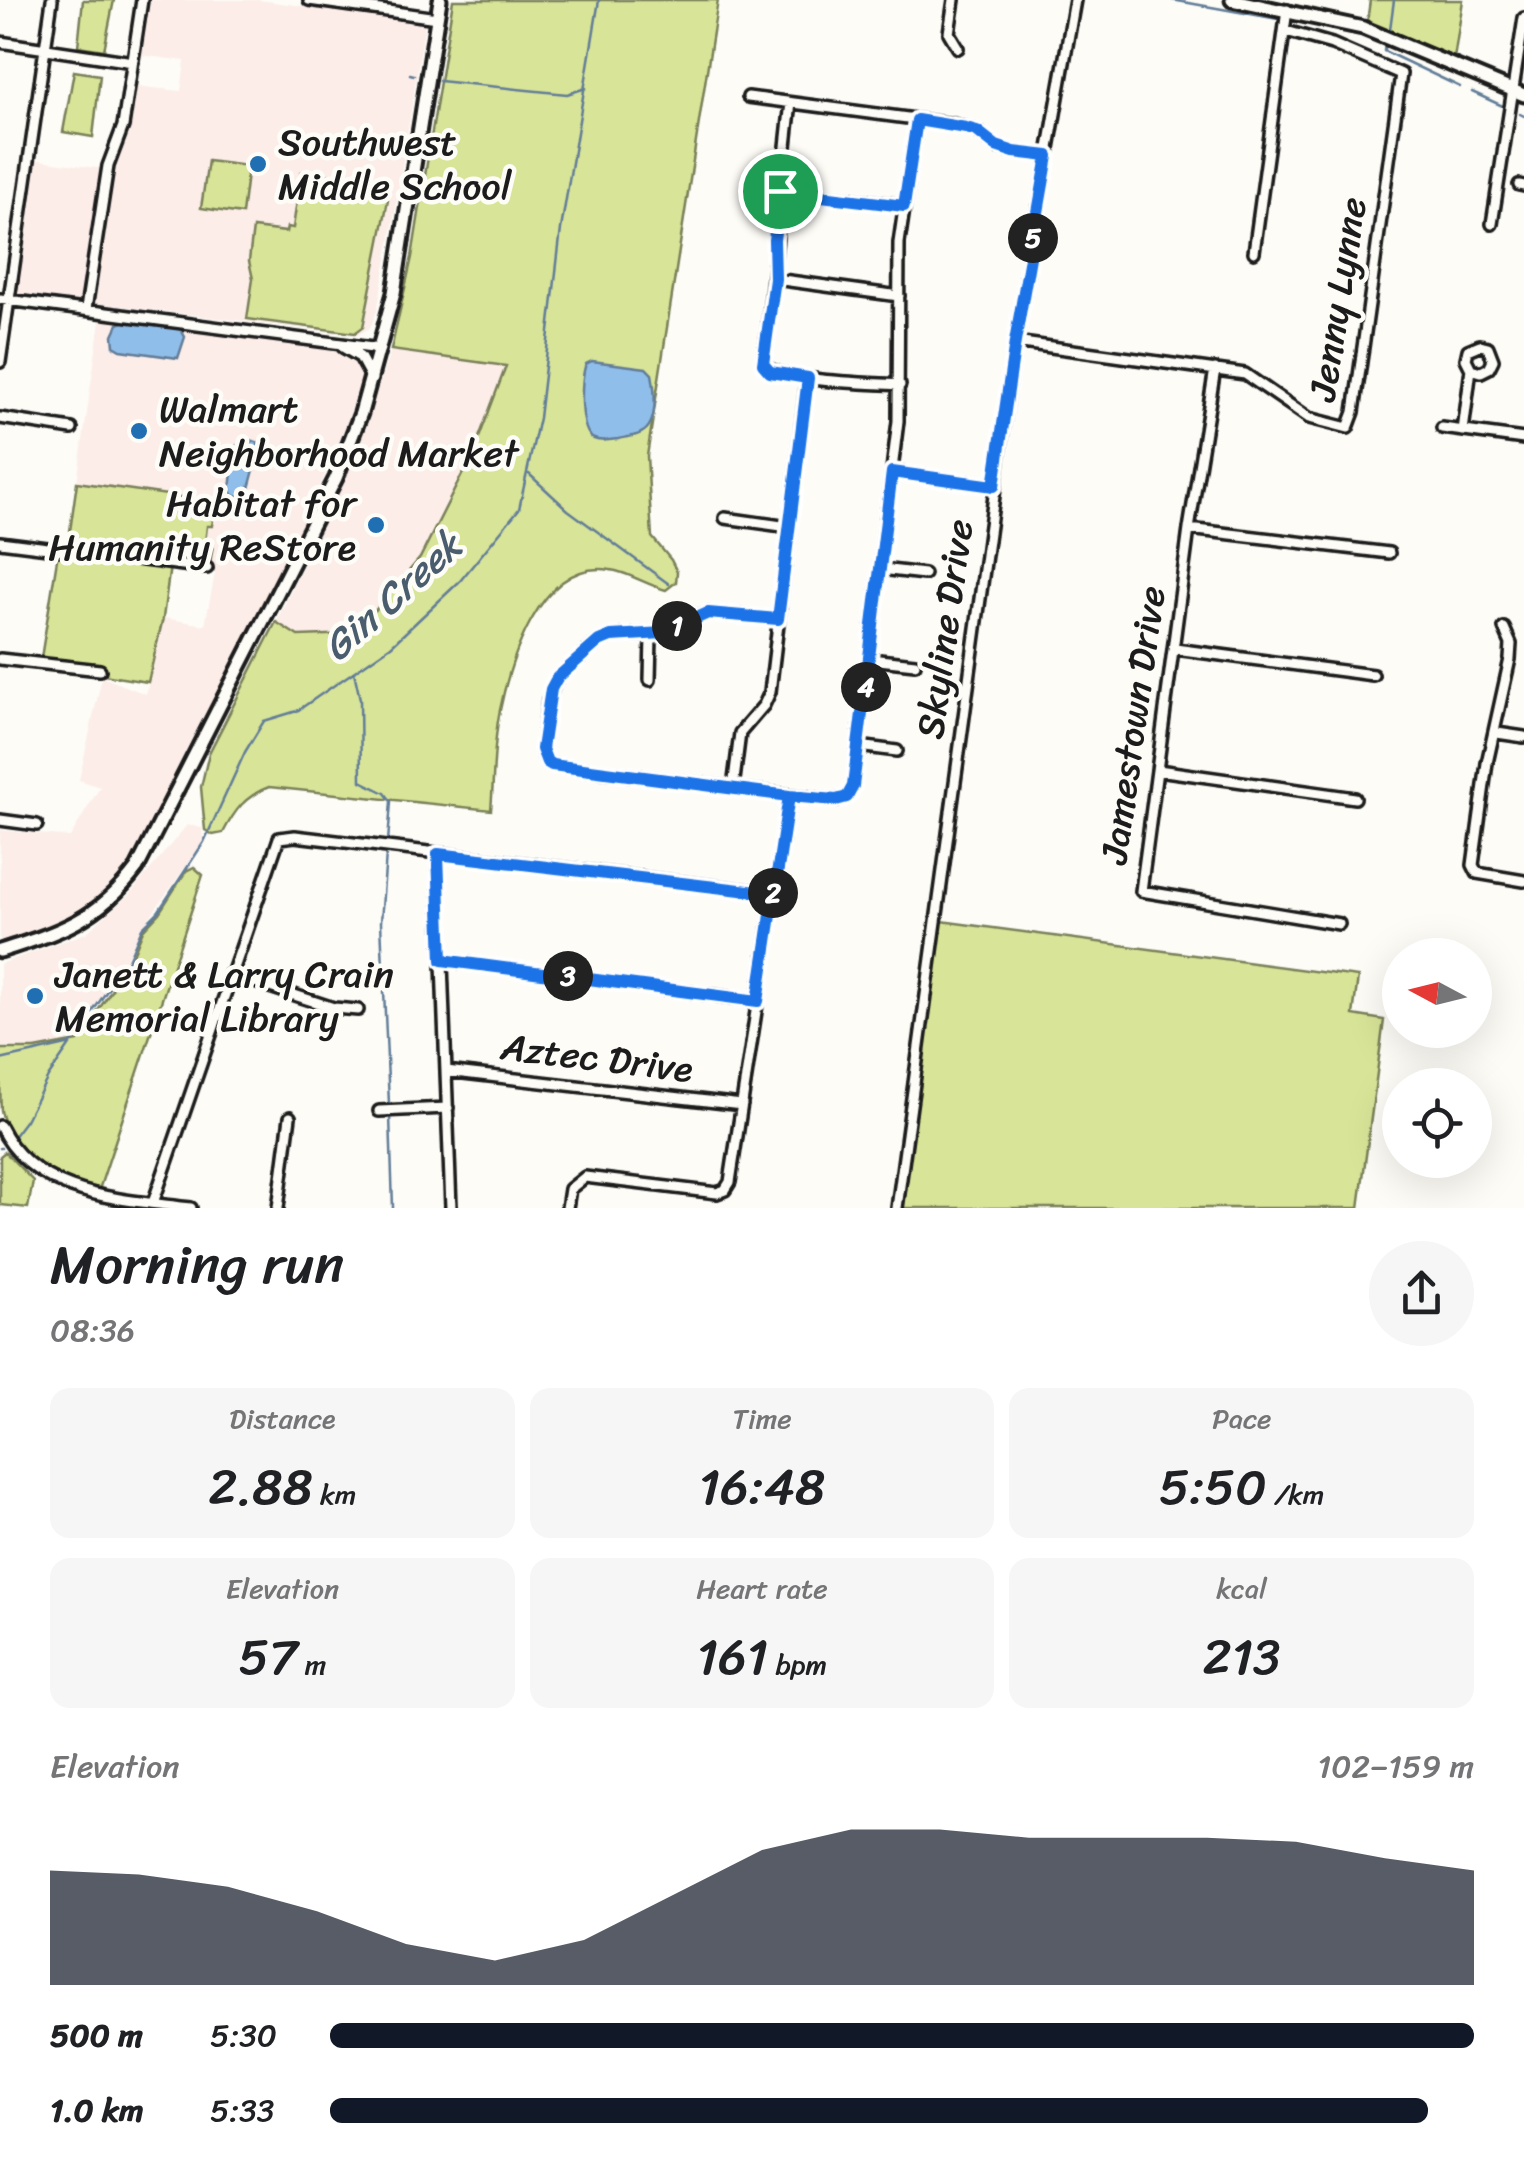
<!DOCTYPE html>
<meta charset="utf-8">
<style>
:root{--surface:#fff;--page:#f6f6f6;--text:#202124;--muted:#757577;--accent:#111827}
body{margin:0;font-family:Sriracha,sans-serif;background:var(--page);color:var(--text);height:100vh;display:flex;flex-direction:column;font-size:38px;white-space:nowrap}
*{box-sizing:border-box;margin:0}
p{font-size:32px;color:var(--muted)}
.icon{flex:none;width:55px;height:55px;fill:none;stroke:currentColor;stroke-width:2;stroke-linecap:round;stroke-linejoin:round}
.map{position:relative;height:1208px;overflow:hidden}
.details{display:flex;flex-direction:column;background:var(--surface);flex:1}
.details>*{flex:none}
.needle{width:65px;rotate:277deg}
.tools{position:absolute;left:1382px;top:938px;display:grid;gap:20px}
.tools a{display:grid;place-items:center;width:110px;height:110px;border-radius:50%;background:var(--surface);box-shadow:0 10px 40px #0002;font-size:50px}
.pin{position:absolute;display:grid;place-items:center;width:85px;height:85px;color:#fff;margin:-42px;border:5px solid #fff;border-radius:50%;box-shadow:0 2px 10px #0007}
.km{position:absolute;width:50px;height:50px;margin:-25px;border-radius:50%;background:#222;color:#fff;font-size:28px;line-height:50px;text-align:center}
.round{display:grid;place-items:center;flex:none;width:105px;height:105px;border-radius:52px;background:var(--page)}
.headline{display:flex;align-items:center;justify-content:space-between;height:170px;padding:0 50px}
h1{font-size:55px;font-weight:600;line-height:75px}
.metrics{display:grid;grid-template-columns:repeat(3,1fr);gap:15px;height:170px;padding:10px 50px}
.metrics div{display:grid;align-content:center;border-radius:20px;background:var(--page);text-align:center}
.metrics b{font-size:50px;font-weight:600}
.metrics small{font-size:28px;font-weight:400}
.metrics p{font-size:28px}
.chart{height:280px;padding:20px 50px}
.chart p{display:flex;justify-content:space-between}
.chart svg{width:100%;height:180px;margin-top:10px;fill:var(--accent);opacity:.7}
ul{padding:0 50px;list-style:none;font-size:32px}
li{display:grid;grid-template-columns:160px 120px 1fr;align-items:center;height:75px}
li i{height:25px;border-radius:12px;background:var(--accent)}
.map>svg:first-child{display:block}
.built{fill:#fcede8}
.green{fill:#d8e497;stroke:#7a805a;stroke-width:2.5}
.water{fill:#90beea;stroke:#627d98;stroke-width:2.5}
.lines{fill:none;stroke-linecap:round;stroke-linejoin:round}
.stream{stroke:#627d98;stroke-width:2.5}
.minor-casing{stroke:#1c1c1c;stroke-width:16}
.major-casing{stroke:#1c1c1c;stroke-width:19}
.minor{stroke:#fdfcf7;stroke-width:9}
.major{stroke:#fdfcf7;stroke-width:11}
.route-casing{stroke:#fff;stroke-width:20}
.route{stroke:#1a73e8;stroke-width:12}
.poi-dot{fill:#1f6fb2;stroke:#fdfcf7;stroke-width:4}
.labels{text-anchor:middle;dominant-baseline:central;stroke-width:9;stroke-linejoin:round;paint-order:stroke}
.poi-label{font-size:38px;fill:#1c1c1c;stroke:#fdfcf7;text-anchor:start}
.street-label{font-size:38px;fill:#1c1c1c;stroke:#fdfcf7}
.water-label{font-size:40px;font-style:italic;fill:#4a5d6e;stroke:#fdfcf7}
</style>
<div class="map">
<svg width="1524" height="1208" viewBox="0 0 1524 1208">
<rect width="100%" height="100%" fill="#fdfcf7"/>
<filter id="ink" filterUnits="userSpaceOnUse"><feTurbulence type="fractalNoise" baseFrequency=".01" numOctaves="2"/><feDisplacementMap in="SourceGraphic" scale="20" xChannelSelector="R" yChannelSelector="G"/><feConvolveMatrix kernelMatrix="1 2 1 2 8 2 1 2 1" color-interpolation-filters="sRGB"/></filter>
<g filter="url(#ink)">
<path class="built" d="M 148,0 L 259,0 L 425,23 L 391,237 L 377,311 L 370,328 L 357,335 L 94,303 L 103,235 L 94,233 L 82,305 L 15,295 L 33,159 L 112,170 L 130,122 L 135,86 L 181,91 L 185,61 L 140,55 Z
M 101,314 L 339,350 L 358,359 L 364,372 L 345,428 L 298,537 L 128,865 L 99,896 L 71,917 L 0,943 L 0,830 L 70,837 L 100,787 L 79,780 L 102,677 L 146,694 L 164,618 L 205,625 L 215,573 L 210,564 L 212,545 L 205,544 L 207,525 L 212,526 L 215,502 L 77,482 Z
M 391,350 L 507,365 L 474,451 L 420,558 L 355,634 L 298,636 L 276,622 L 349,469 Z
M 187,825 L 202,828 L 203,842 L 142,928 L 126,959 L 73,1041 L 35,1048 L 0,1047 L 0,964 L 86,933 L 129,895 Z"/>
<path class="green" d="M 83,0 L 114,0 L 104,50 L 78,46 Z
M 453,0 L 718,0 L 647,456 L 652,537 L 671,560 L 677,572 L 676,582 L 666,590 C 644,584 624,569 600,569 C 539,568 510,661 500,710 C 493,742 494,777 491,810 L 269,787 C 245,796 235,810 223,833 L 213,835 L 205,830 L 201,787 L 209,753 L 276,622 L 298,636 L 355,634 L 420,558 L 474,451 L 506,366 L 391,350 L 412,257 Z
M 1370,0 L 1463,0 L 1454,59 L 1367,23 Z
M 74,71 L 100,75 L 93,137 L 63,132 Z
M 208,161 L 248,166 L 242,214 L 201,208 Z
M 301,172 L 374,180 L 388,200 L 363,327 L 355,333 L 247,319 L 253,279 L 249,261 L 253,228 L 286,232 L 287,227 L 293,228 Z
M 77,482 L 216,502 L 212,526 L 207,526 L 205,543 L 213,545 L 210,564 L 68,545 Z
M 58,553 L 170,566 L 163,618 L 148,682 L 103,675 L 101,665 L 41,658 Z
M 194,867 L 203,875 L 99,1190 C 57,1178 13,1158 1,1111 C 0,1093 0,1068 0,1049 L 35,1049 L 78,1041 L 130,962 L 143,930 L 159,913 L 186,871 Z
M 941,921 L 1358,977 L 1353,1015 L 1384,1020 L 1359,1208 L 903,1208 Z
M 5,1152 L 33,1181 L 28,1208 L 0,1205 L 0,1156 Z"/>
<path class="water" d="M 128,320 L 180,328 L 185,337 L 178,358 L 121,350 L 114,346 L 113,335 L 118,324 Z
M 592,361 L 646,368 L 652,374 C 655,390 659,425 641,433 C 635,437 625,437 618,439 C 611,440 601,442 594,439 C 579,433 580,378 586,364 Z
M 245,439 L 257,442 L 260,448 L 248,492 L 242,498 L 232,495 L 230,489 L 235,447 Z"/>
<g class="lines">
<path class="stream" d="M 1172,0 L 1278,19
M 1390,29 L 1394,0
M 1385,42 L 1384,51 L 1460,87
M 410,74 L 414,75
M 439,81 L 567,94 L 586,88
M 1472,92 L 1507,108
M 1520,114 L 1524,116
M 529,474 L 568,510 L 669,584
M 354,672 L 360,699 L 361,781 L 385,793 L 391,801 L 388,842
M 386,854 L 381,922 L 389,1104
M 0,1060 L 71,1044
M 390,1116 L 393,1208
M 13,1137 L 26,1120 L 48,1077 L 128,960 L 142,928 L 158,912 L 204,842 L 245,752 L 264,721 L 297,711 L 391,646 L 460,581 L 519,509 L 539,418 L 561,229 L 599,0
M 0,1148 L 1,1148"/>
<g class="minor-casing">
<path id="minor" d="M 309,0 L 437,18
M 954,0 L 949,33 L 958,48
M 0,42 L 133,62
M 748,97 L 953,124 L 977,131 L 997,147 L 1014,152 L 1048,156
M 791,103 C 780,190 775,277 763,364 C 780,382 872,383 900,385
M 1519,185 L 1524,186
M 780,191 L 904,205
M 1492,224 L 1524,18
M 1254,252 L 1287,10
M 775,279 L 899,296
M 0,299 L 380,349
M 86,309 L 108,166 L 123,126 L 142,0
M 1015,342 L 1245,374 L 1309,418 L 1348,428 L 1354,412 L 1401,74 L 1332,44 L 1286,31
M 343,347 L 360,357 L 372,379
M 0,362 L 52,0
M 1215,369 L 1189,529 L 1141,891 L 1339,924
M 0,418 L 72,429
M 1442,428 L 1524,439
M 1463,431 L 1471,369 L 1481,372 L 1489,368 L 1493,360 L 1488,347 L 1480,345 L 1468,350 L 1466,359 L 1471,369
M 892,472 L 994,486
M 725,518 L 789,527
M 1189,529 L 1389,553
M 0,542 L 207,568
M 881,569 L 924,574
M 778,619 L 708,613 L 664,633 L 611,636 L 599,641 L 557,678 L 548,700 L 542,749 C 544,760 548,764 559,766 L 789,795 L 836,800 L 847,797 L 853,785 L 898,421 L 899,243 L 917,120
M 1504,628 L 1511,644 L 1510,659 L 1487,763 L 1473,865 L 1477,873 L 1524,881
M 1175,649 L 1373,675
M 0,659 L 100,670
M 870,659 L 915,664
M 650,680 L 651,636
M 1497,733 L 1524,737
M 858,746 L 897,751
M 1158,770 L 1355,798
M 733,788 L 740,733 L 764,705 L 770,692 L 807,378
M 0,820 L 37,825
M 438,854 L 451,1208
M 442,960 L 758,1001
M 230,974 L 334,1008 L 358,1010
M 446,1071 L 742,1105
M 379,1111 L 448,1108
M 0,1126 C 35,1198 121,1199 191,1208
M 153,1203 L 279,838 L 295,836 L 773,893
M 278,1208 L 290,1117
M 567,1208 L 570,1189 L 585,1177 L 717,1193 L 725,1190 L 730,1182 L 789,795
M 897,1208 L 1015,342 L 1075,0"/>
</g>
<g class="major-casing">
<path id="major" d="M 1232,0 L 1363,28 L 1524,95
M 0,951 C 60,932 98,920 137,868 L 336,478 L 361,413 L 394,293 L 440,0"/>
</g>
<use href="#minor" class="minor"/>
<use href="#major" class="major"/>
</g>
</g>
<g class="lines" filter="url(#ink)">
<g class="route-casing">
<path id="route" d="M 780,191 L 774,240 L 775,279 L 763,364 L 770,372 L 808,378 L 778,619 L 708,613 L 664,633 L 611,636 L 599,641 L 557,678 L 551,689 L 542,749 L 547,762 L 552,765 L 789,796 L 774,894 L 438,854 L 442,960 L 758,1001 L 789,796 L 836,800 L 847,797 L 853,786 L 892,472 L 994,486 L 1015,342 L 1048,156 L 1014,152 L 996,146 L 977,131 L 966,128 L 917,120 L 904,206 L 780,191"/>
</g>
<use href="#route" class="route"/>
</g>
<g class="poi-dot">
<circle cx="258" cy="164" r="10"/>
<circle cx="139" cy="431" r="10"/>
<circle cx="376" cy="525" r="10"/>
<circle cx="35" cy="996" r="10"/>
</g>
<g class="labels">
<g class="poi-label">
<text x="278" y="142">Southwest<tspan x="278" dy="44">Middle School</tspan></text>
<text x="159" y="409">Walmart<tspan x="159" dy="44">Neighborhood Market</tspan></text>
<text x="356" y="503" text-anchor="end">Habitat for<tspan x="356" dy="44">Humanity ReStore</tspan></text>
<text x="55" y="974">Janett &amp; Larry Crain<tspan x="55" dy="44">Memorial Library</tspan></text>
</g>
<g class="street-label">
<text transform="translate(1338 299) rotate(-81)">Jenny Lynne</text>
<text transform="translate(945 629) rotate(-82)">Skyline Drive</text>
<text transform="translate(1133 725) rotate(-82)">Jamestown Drive</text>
<text transform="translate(597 1058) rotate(7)">Aztec Drive</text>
</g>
<g class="water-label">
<text transform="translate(392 596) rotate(-42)">Gin Creek</text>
</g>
</g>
</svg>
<div class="tools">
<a><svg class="needle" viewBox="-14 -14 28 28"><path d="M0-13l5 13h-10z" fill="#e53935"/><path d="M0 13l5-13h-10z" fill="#757577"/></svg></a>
<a><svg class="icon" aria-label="locate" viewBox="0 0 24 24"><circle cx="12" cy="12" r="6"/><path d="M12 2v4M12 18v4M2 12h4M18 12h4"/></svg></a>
</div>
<div class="pin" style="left:780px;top:191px;background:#1e9e55"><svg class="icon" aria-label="arrive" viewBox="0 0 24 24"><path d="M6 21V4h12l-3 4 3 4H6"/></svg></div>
<b class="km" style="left:677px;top:626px">1</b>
<b class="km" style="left:773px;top:893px">2</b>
<b class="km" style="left:568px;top:976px">3</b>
<b class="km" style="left:866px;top:687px">4</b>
<b class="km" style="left:1033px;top:238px">5</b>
</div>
<section class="details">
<div class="headline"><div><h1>Morning run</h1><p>08:36</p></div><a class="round"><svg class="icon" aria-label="share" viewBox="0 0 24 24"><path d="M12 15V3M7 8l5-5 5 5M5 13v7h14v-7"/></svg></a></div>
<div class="metrics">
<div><p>Distance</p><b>2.88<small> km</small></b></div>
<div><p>Time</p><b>16:48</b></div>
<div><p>Pace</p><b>5:50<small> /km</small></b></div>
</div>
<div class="metrics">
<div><p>Elevation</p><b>57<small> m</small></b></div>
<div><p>Heart rate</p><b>161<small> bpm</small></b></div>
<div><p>kcal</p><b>213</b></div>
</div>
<div class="chart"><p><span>Elevation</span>102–159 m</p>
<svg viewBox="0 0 160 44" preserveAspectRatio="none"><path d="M0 44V16L10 17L20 20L30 26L40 34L50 38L60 33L70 22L80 11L90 6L100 6L110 8L120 8L130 8L140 9L150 13L160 16V44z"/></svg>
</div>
<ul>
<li><b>500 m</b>5:30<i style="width:100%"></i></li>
<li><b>1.0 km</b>5:33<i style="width:96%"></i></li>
</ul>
</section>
